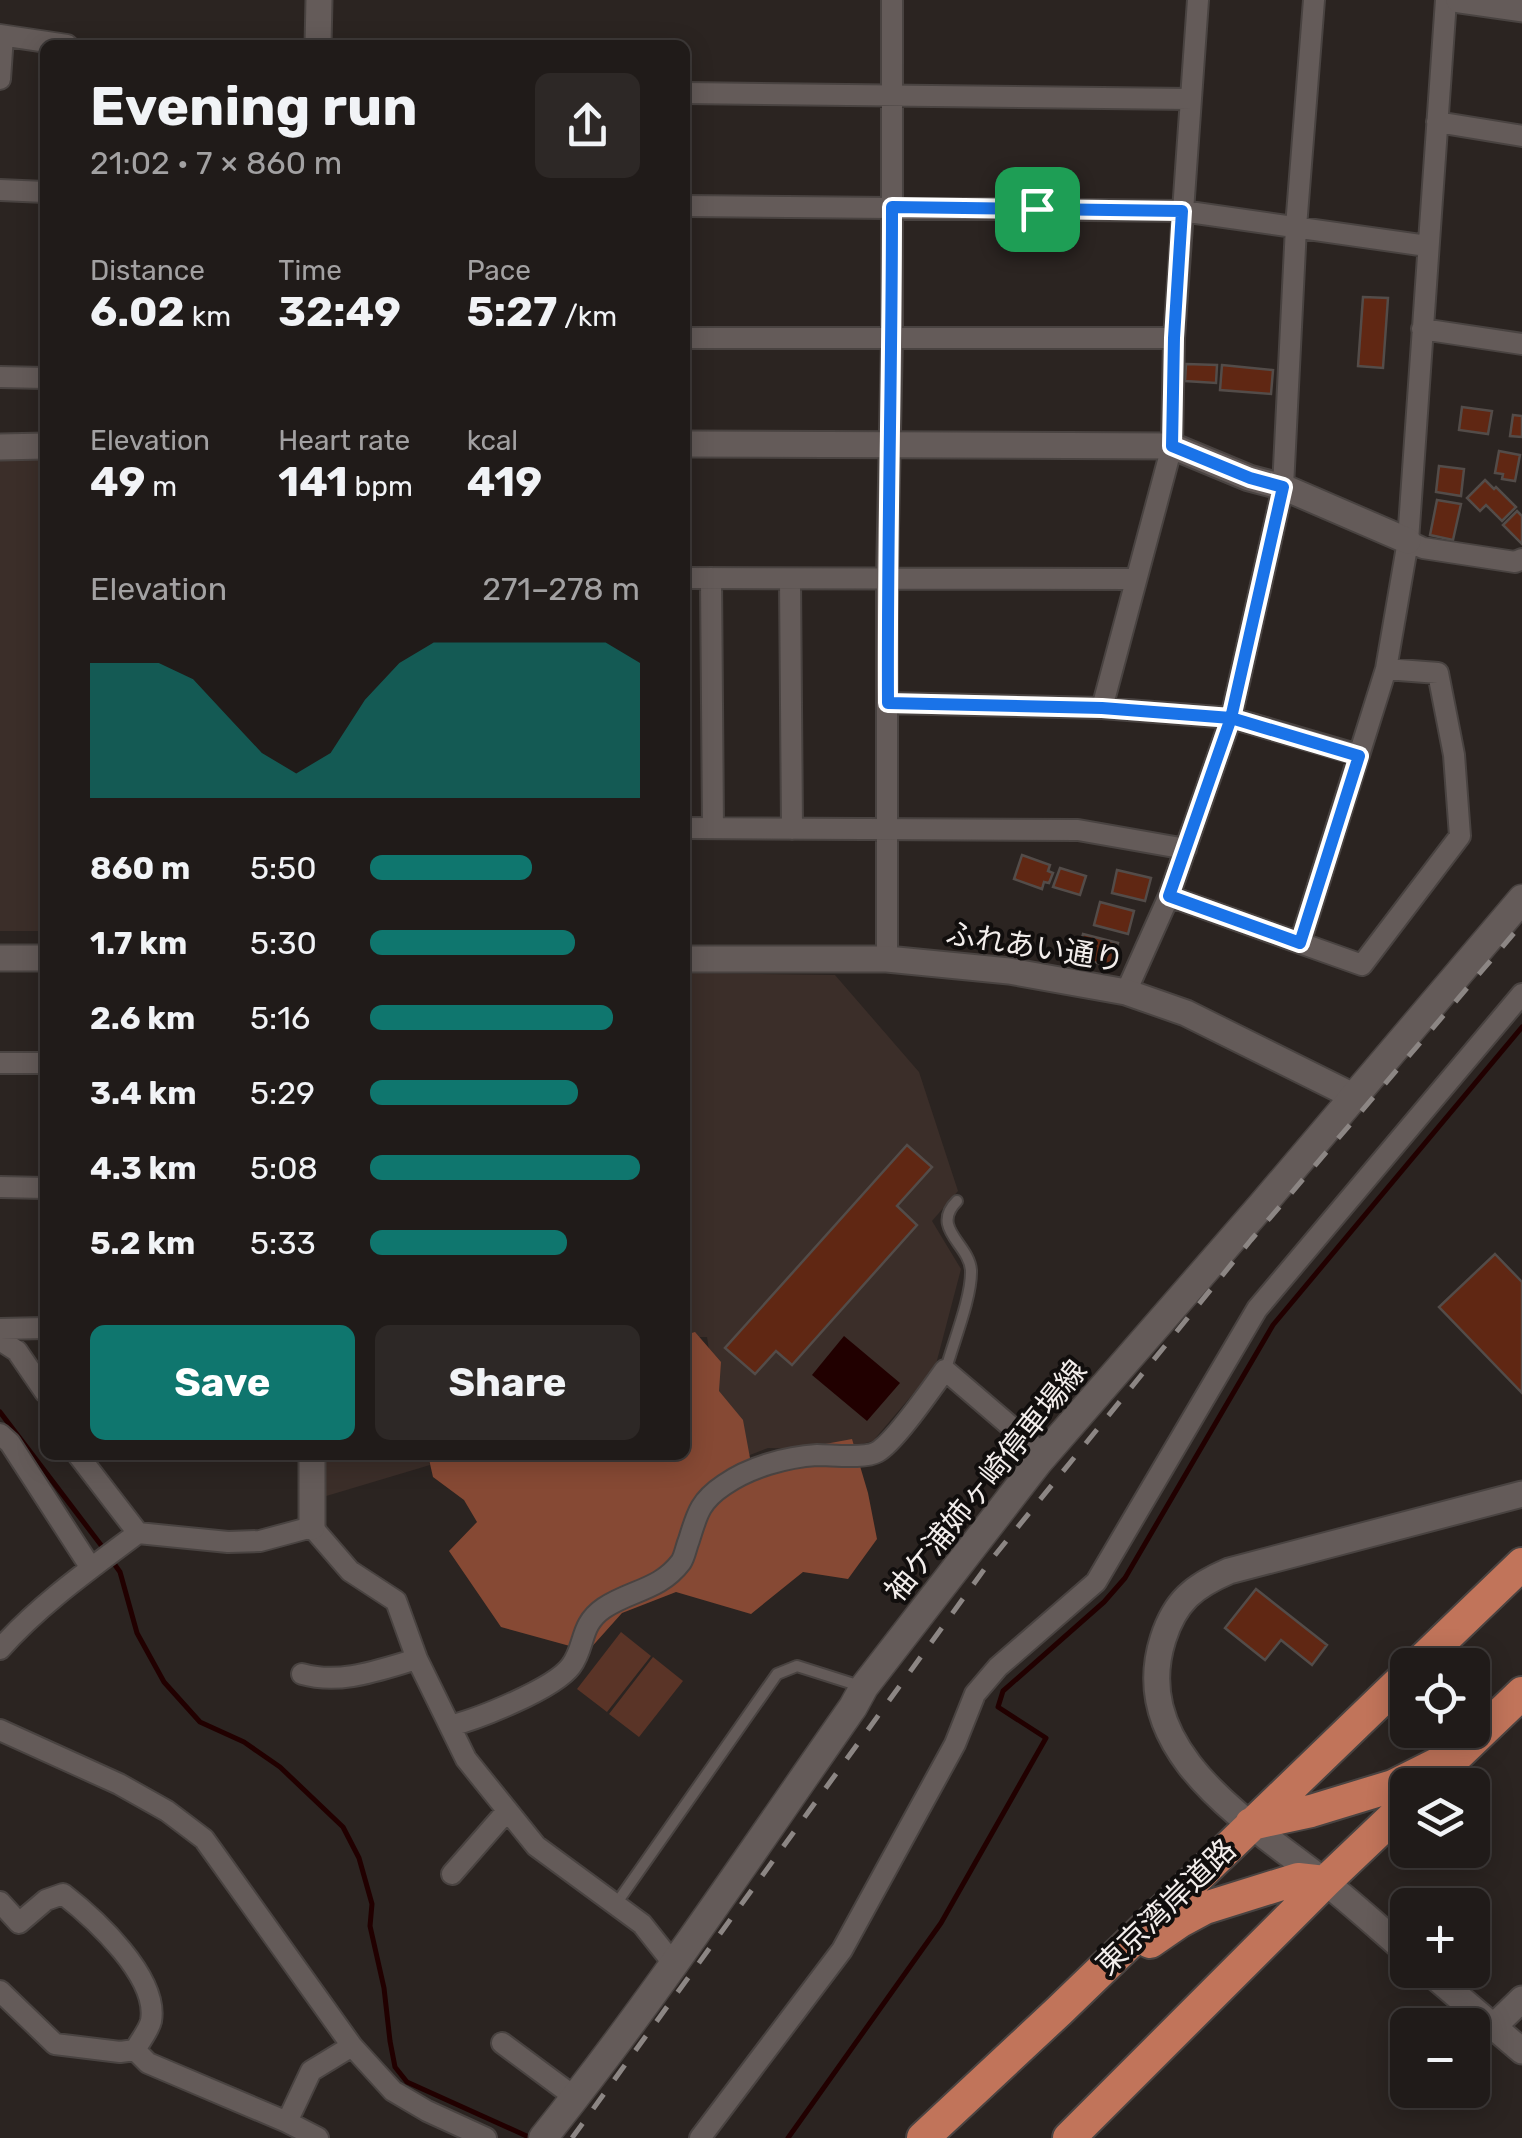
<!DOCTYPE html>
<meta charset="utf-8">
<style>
:root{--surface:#201b19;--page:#2d2826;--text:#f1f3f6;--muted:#a2a1a2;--line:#3d3938;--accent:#0f766e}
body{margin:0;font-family:Rubik,"Noto Sans JP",sans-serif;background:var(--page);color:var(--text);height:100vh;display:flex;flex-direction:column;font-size:38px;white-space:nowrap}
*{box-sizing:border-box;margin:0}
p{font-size:32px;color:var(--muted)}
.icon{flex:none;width:55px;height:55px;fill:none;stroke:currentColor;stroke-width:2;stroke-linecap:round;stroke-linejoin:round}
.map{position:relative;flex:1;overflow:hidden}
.drawer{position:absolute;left:40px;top:40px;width:650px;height:1420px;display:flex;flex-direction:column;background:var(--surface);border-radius:15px;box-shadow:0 5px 25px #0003,0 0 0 2px var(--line)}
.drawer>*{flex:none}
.controls{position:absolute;left:1390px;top:1648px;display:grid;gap:20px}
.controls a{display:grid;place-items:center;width:100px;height:100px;border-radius:15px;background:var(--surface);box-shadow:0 5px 25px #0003,0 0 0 2px var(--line);font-size:50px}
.pin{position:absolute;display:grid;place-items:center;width:85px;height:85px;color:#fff;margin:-42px;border-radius:20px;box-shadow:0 5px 15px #0006}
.round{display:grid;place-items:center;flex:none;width:105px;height:105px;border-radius:15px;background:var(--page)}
.overview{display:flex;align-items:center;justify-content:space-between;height:170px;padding:0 50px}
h1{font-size:55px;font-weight:700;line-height:75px}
.metrics{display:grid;grid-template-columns:repeat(3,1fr);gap:15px;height:170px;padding:10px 50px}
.metrics div{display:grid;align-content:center}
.metrics b{font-size:42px;font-weight:700}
.metrics small{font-size:28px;font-weight:400}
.metrics p{font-size:28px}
.chart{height:280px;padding:20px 50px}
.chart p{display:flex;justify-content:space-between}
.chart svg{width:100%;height:180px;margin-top:10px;fill:var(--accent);opacity:.7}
.button{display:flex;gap:20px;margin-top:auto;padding:20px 50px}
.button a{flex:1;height:115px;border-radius:15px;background:var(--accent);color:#fff;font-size:40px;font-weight:700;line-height:115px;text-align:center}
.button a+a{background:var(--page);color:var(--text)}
ul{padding:0 50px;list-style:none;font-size:32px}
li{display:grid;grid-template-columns:160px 120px 1fr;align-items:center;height:75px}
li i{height:25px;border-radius:12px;background:var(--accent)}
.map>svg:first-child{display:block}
.built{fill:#3b2e29}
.green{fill:#5a3427}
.forest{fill:#864934}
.water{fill:#210000}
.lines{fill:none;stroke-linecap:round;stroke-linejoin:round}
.stream{stroke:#210000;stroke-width:5}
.building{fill:#602713;stroke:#534c49;stroke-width:2.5}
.service-casing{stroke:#494341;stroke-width:14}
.minor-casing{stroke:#494341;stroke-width:24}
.tertiary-casing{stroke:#494341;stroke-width:29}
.secondary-casing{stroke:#494341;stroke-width:31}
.trunk-casing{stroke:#494341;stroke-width:36}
.service{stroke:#645b59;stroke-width:10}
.minor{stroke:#645b59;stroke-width:20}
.tertiary{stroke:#645b59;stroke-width:25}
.secondary{stroke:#645b59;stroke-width:28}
.trunk{stroke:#c1745a;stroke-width:32}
.rail{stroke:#8c8684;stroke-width:5;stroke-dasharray:18 18;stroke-linecap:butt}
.route-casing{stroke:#fff;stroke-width:20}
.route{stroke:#1a73e8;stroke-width:12}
.labels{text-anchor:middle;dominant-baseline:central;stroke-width:8;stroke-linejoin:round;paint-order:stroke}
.street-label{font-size:30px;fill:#f2edeb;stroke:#110e0d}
</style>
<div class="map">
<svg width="1522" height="2138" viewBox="0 0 1522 2138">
<rect width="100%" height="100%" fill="#2b2421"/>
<path class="built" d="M 45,456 L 45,931 L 0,931 L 0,457 Z
M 685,973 L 835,975 L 919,1072 L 958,1191 L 932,1221 L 961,1269 L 935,1368 L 873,1441 L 840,1450 L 768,1448 L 727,1464 L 707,1337 L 685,1337 Z
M 323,1455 L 428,1455 L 430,1465 L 323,1497 Z"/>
<path class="green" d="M 621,1632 L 651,1656 L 607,1712 L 577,1689 Z
M 653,1657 L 683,1681 L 639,1737 L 609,1714 Z"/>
<path class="forest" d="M 695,1332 L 721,1362 L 719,1391 L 743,1420 L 750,1458 L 852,1439 L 868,1493 L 877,1539 L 848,1579 L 803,1572 L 751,1614 L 676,1592 L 622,1613 L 588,1651 L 501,1627 L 449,1551 L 477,1522 L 464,1500 L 433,1477 L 428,1455 L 685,1455 L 685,1335 Z"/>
<path class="water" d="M 844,1336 L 900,1383 L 867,1421 L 812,1375 Z"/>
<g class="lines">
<path class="stream" d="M 0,1412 L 104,1549
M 110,1558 L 120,1572 L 137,1633 L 164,1682 L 200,1722 L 244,1742 L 280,1767 L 343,1827 L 359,1858 L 372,1904 L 370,1926 L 384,1988 L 390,2041 L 395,2067 L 407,2082 L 531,2138
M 788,2138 L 941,1923 L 1046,1738 L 998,1707 L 1003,1691 L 1104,1602 L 1125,1578 L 1273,1325 L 1522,1027"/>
</g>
<path class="building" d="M 1363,297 L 1388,298 L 1383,368 L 1358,366 Z
M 1186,364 L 1217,365 L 1216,383 L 1185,381 Z
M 1222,365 L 1273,370 L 1271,394 L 1220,390 Z
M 1462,407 L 1492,411 L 1488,434 L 1459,430 Z
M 1513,415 L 1522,416 L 1522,437 L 1510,436 Z
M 1499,451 L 1520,455 L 1515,481 L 1502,479 L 1503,474 L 1495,473 Z
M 1439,466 L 1464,469 L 1461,496 L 1436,492 Z
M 1485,480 L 1494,489 L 1496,487 L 1516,507 L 1502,521 L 1486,505 L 1480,511 L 1467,498 Z
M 1437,500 L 1461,504 L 1453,540 L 1430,535 Z
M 1517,511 L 1522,516 L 1522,544 L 1503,525 Z
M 1022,855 L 1050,865 L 1048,871 L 1053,873 L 1049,883 L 1044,882 L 1042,889 L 1014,879 Z
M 1060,868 L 1086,876 L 1080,895 L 1053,887 Z
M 1117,870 L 1151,878 L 1145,901 L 1112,893 Z
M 1100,902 L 1134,911 L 1128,934 L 1094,925 Z
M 1083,934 L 1118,943 L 1111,967 L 1077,957 Z
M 907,1145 L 932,1167 L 897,1206 L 917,1225 L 792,1365 L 776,1351 L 755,1374 L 725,1348 Z
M 1495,1254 L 1522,1282 L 1522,1393 L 1439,1307 Z
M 1256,1589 L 1327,1645 L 1312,1665 L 1281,1640 L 1265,1660 L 1225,1628 Z"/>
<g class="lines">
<g class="service-casing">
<path id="service" d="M 946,1369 C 953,1343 972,1297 971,1270 C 969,1244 930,1228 957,1201
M 616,1904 L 777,1674 L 797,1666 L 860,1686"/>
</g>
<g class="minor-casing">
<path id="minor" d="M 0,35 L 67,45
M 0,79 L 3,36
M 685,93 L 1190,99
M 1437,122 L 1522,136
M 0,190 L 45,192
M 685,206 L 1182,211 L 1427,246
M 1422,329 L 1522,344
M 685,338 L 1174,338
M 0,377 L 45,378
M 1408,541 L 1423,548 L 1515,562 L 1522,559
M 685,578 L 1135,579
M 711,578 L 713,828
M 790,579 L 792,829
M 1386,669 L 1438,673 L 1454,755 L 1460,836 L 1362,965 L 1300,943 L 1386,669 L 1408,541 L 1446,0
M 888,703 L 1102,708 L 1231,718 L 1359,755
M 1102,708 L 1172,446 L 1174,338 L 1198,0
M 685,828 L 1078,830 L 1186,849
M 1169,896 L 1300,943
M 887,959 L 887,577 L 892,337 L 892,0
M 1126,992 L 1169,896 L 1231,718 L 1283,487 L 1296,227 L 1314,0
M 0,1063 L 45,1063
M 0,1187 L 45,1188
M 0,1329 L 45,1328
M 0,1340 L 17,1351 L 45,1392
M 0,1434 L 10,1443 L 91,1568
M 78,1455 L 138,1533
M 0,1649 C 40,1604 90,1569 138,1533 L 228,1542 L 260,1541 L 312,1527 L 350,1571 L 396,1601 L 417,1659 L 466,1759 L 536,1846 L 642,1924 L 673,1963
M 302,1674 C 341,1685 379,1670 417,1659
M 450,1726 C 478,1719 554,1689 571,1666 C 586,1646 579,1625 604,1608 C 631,1590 660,1590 681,1562 C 685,1556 686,1547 689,1540 C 697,1514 700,1501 724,1485 C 750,1467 786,1457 817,1455 C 833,1455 865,1459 877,1452 C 895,1442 931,1389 945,1370 L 1044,1455
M 0,1730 L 119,1784 L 167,1811 L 204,1839 L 352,2046 L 393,2091 L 427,2111 L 486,2138
M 452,1874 L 507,1811
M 0,1902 L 19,1923 L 46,1900 L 63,1894 C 94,1918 159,1977 151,2021 C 149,2030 140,2041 135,2050
M 0,1991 L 55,2044 L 120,2052 L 135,2050
M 502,2043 L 576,2098
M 135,2050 L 148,2063 L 287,2122 L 318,2138
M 287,2122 L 311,2071 L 352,2046
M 700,2138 L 842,1950 L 955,1744 L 975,1694 L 998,1667 L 1096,1582 L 1257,1309 L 1522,994"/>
</g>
<g class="tertiary-casing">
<path id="tertiary" d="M 1459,0 L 1522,9
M 318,45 L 319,0
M 685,444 L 1172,446 L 1249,478 L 1283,487 L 1408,541
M 0,447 L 45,446
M 0,958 L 45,958
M 685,959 L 887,959 L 1009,971 L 1126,992 L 1186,1013 L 1353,1096
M 312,1527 L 312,1455
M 1408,1953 C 1379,1928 1350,1901 1320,1878 C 1246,1820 1128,1750 1163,1639 C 1175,1601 1194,1586 1229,1571 L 1522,1494
M 1427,1970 L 1522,2051
M 1493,2027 L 1522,1999"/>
</g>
<g class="secondary-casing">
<path id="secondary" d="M 543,2138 C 654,2000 752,1851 853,1707 L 864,1687 L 1039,1461 L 1262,1205 L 1522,899"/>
</g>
<g class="trunk-casing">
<path id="trunk" d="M 1417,1665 L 1522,1564
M 1446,1766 L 1522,1693
M 1251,1824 L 1311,1811 L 1393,1786 L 1459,1753
M 1150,1942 L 1179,1922 L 1205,1908 L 1298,1879 L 1325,1882
M 923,2138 L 1059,2011 L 1408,1674
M 1069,2138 L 1325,1882 L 1408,1803"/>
</g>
<use href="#service" class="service"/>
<use href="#minor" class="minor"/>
<use href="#tertiary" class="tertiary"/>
<use href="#secondary" class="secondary"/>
<use href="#trunk" class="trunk"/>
<path class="rail" d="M 572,2138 L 991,1560 L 1251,1240 L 1522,924"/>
</g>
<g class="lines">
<g class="route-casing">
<path id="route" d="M 1037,209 L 1182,211 L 1174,338 L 1172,446 L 1250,478 L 1283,487 L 1231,718 L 1169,896 L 1300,943 L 1359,756 L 1231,718 L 1102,708 L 888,703 C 887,538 892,372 892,207 L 1037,209"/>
</g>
<use href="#route" class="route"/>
</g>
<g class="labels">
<g class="street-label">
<text transform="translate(1035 947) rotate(9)">ふれあい通り</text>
<text transform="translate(986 1481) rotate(-51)">袖ケ浦姉ヶ崎停車場線</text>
<text transform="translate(1166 1907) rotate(-44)">東京湾岸道路</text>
</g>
</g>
</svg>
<div class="controls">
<a><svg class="icon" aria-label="locate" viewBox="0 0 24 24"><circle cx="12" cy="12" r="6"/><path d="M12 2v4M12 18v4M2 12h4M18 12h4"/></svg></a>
<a><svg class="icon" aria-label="layers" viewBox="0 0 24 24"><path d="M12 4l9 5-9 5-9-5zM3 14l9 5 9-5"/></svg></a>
<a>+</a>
<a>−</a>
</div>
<div class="pin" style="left:1037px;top:209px;background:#1e9e55"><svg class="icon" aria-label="arrive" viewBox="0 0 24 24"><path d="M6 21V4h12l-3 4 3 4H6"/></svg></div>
<section class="drawer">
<div class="overview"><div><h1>Evening run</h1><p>21:02 · 7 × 860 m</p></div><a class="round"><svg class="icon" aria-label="share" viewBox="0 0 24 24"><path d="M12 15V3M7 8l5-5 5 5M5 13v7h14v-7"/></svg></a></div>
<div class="metrics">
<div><p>Distance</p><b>6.02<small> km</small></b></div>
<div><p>Time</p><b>32:49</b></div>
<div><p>Pace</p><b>5:27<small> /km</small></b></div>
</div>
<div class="metrics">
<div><p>Elevation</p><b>49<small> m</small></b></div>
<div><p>Heart rate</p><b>141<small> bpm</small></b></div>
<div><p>kcal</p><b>419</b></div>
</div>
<div class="chart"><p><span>Elevation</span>271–278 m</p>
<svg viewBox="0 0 160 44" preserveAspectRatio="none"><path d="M0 44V11L10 11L20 11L30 15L40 24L50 33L60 38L70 33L80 20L90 11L100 6L110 6L120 6L130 6L140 6L150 6L160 11V44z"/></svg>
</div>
<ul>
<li><b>860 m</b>5:50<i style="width:60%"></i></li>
<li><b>1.7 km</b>5:30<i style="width:76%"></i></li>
<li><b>2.6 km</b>5:16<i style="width:90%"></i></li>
<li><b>3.4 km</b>5:29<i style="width:77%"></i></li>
<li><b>4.3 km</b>5:08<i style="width:100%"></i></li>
<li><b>5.2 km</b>5:33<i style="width:73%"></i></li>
</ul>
<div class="button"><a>Save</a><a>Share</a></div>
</section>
</div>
